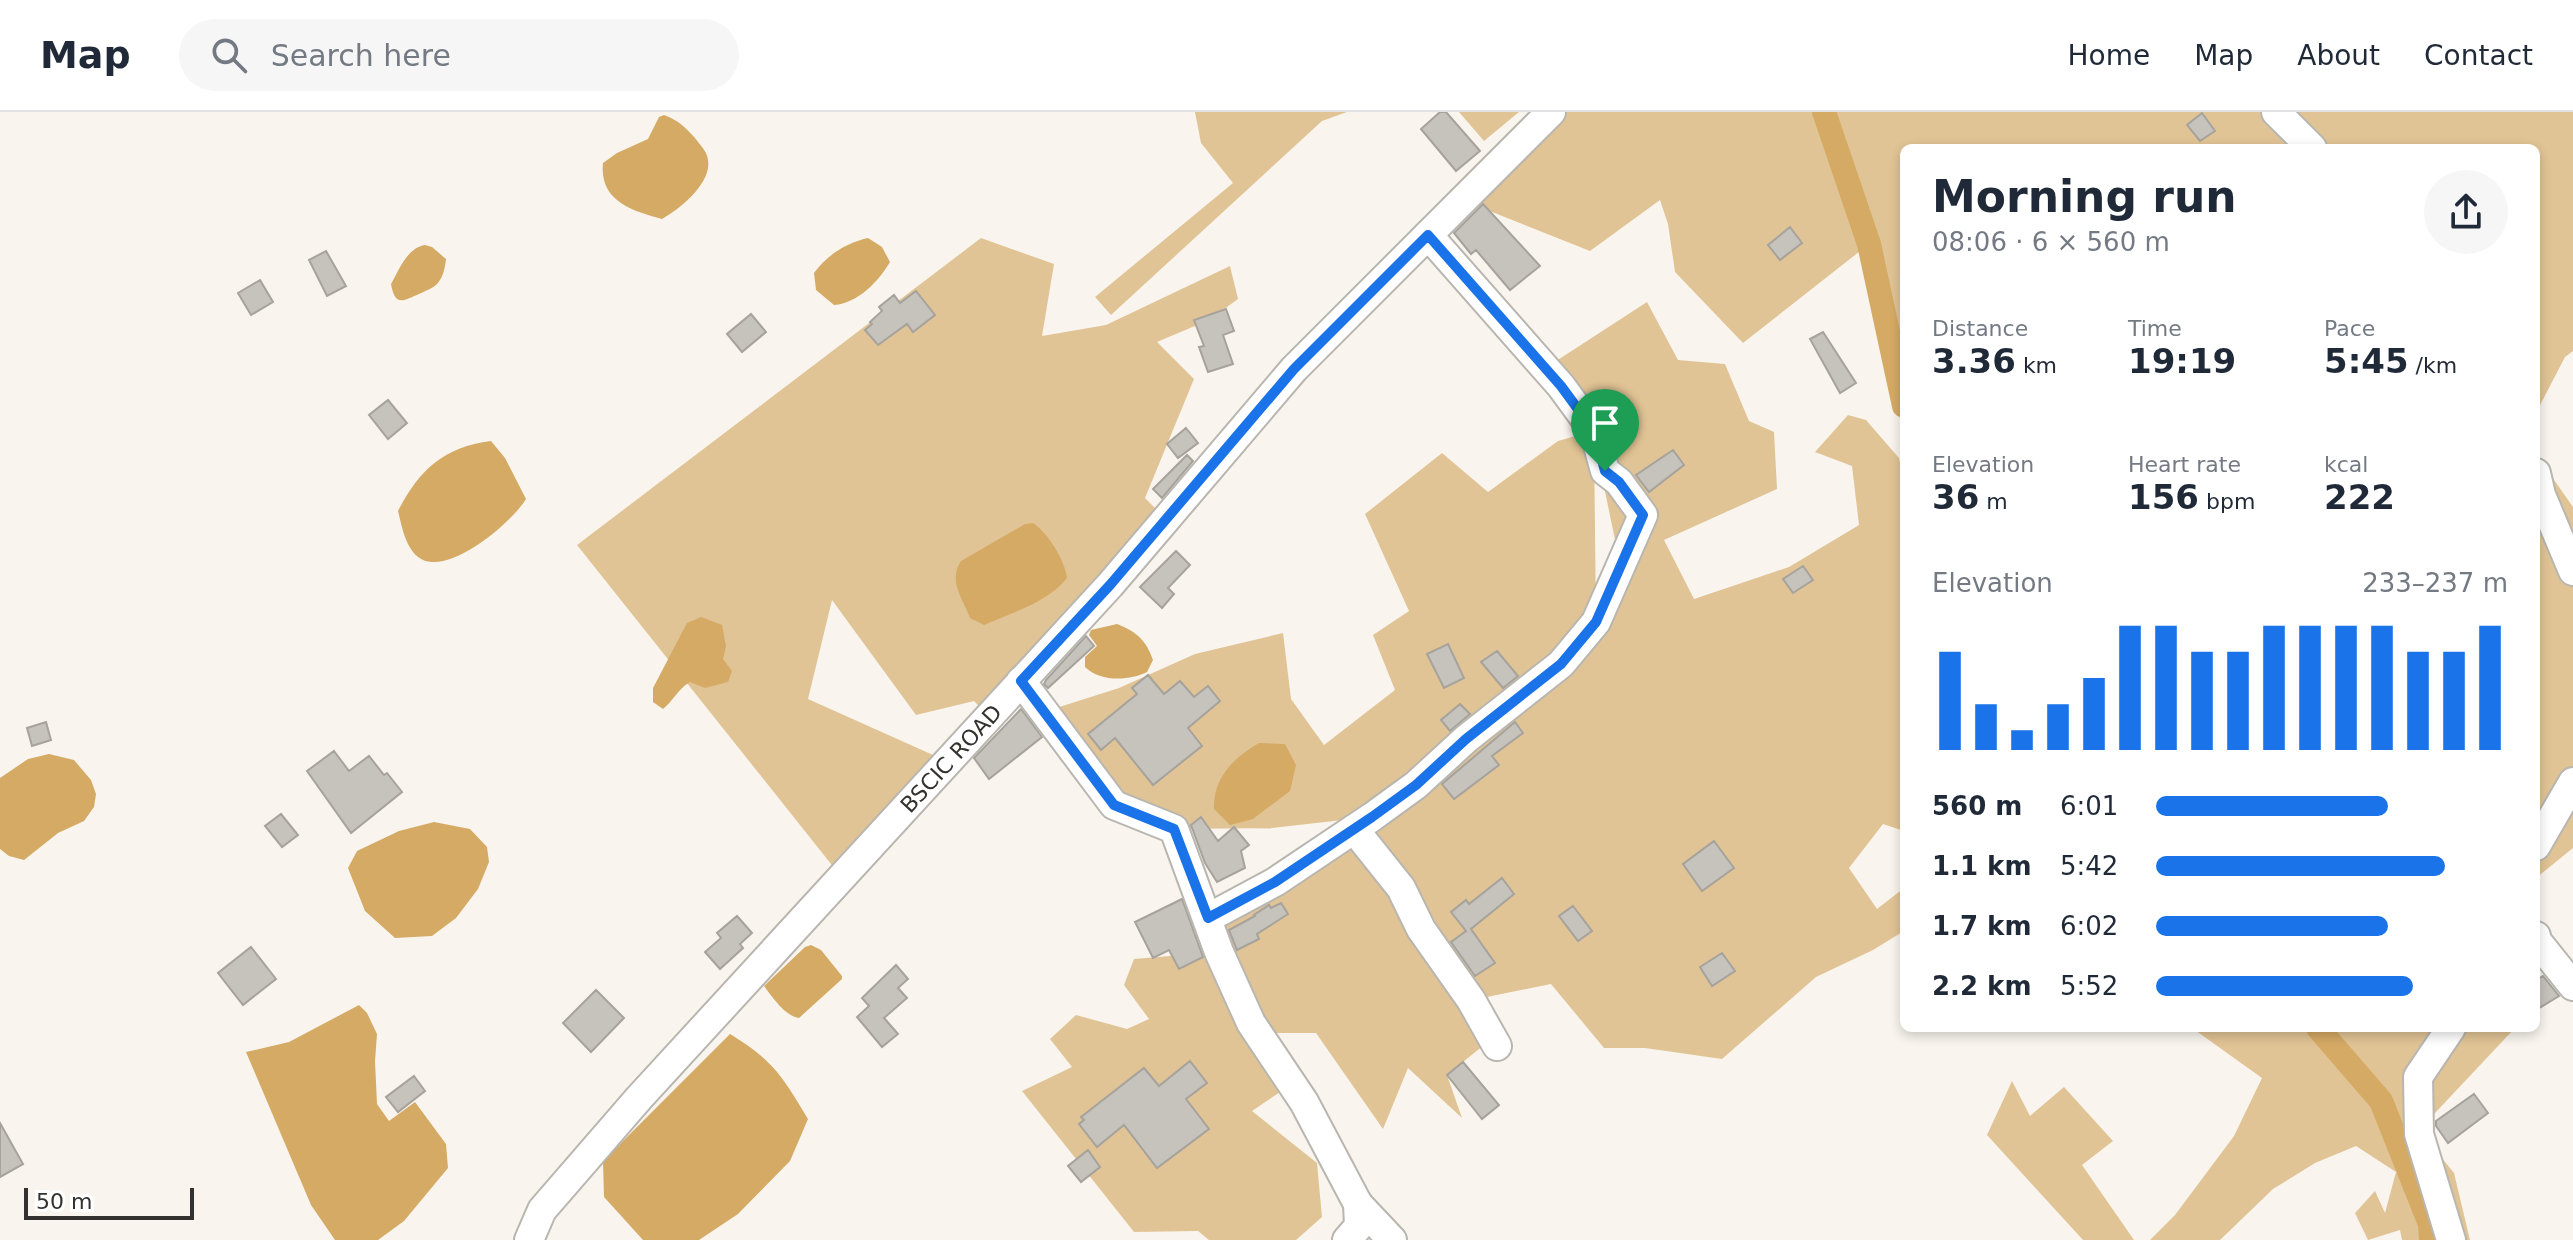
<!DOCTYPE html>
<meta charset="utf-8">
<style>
:root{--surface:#fff;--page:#f6f6f7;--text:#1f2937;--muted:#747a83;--line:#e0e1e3;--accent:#1a73e8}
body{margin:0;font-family:"DejaVu Sans",sans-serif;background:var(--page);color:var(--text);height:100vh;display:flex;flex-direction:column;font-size:30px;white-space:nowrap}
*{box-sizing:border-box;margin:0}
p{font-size:26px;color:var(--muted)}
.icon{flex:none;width:44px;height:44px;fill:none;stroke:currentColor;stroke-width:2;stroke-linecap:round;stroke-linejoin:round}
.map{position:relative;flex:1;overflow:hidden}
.side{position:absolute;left:1900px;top:32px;width:640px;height:888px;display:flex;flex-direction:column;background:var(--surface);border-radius:12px;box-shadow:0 4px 12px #0003}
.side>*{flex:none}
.scale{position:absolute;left:24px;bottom:20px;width:170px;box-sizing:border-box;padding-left:8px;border:4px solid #343230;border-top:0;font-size:22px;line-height:28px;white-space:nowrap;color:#343230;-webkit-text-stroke:6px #fff;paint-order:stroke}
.pin{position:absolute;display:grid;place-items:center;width:68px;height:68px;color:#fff;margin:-82px -34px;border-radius:50% 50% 50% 0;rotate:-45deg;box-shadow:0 0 8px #0007}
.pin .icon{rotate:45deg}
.round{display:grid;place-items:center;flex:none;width:84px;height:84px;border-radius:42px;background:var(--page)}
.overview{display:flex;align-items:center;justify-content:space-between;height:136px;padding:0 32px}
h1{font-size:44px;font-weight:800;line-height:60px}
.metrics{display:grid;grid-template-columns:repeat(3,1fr);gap:12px;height:136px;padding:8px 32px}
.metrics div{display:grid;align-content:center}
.metrics b{font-size:34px;font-weight:800}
.metrics small{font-size:22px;font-weight:400}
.metrics p{font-size:22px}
.chart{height:224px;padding:16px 32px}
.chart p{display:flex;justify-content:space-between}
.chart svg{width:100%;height:144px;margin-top:8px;stroke:var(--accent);stroke-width:6}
ul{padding:0 32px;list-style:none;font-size:26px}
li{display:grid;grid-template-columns:128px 96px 1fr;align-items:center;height:60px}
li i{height:20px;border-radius:10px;background:var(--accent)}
header{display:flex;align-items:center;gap:48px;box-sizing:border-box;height:112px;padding:0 40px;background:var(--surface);border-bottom:2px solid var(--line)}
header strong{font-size:38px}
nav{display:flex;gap:44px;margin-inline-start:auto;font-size:28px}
.search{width:560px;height:72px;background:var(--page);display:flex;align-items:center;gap:20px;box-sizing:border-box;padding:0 28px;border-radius:44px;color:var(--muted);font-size:30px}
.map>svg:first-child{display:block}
.green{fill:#e1c495;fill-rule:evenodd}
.water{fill:#d5aa65}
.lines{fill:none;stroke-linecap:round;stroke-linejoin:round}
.canal{stroke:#d5aa65;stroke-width:24}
.building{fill:#c6c2bc;stroke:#a6a29c;stroke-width:2}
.street-casing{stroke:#b9b6b0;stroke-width:32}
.street{stroke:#fff;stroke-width:28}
.route-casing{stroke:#fff;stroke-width:16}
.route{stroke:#1a73e8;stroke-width:10}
.labels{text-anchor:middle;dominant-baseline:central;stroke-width:6;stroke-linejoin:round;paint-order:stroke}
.street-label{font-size:22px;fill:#343230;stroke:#fff}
</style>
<header>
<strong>Map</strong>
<div class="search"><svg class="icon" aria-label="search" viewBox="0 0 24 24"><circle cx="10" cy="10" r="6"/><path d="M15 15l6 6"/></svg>Search here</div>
<nav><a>Home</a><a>Map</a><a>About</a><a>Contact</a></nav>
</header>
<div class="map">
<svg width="2573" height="1128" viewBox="0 0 2573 1128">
<rect width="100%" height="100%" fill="#f9f5ee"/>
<path class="green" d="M 1195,0 L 1347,0 L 1322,9 L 1111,203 L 1095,185 L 1233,71 L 1201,31 Z
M 1459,0 L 1519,0 L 1484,29 Z
M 1561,0 L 2276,0 L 2312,36 L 1904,36 L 1904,294 L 1869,132 L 1743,231 L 1675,160 L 1668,112 L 1660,88 L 1590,139 L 1477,94 Z
M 2284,0 L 2573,0 L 2573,239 L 2565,245 L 2536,301 L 2536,36 L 2321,36 Z
M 981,126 L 1054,152 L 1042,224 L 1106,213 L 1230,154 L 1238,187 L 1209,208 L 1157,230 L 1194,267 L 1145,386 L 1160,401 L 985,600 L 974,589 L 916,603 L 832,488 L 808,587 L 942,647 L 835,757 L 577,433 Z
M 1647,190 L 1678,248 L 1725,252 L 1749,309 L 1774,320 L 1777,377 L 1664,428 L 1694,487 L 1789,455 L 1859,413 L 1852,354 L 1815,340 L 1848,303 L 1866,308 L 1899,346 L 1904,369 L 1904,719 L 1883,712 L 1849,756 L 1877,797 L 1904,776 L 1904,819 L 1873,838 L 1816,865 L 1722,947 L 1645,936 L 1604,936 L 1551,872 L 1472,888 L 1484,933 L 1447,963 L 1462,1006 L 1408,956 L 1383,1017 L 1316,921 L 1274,921 L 1292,972 L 1252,999 L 1317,1051 L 1322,1105 L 1296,1128 L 1209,1128 L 1198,1119 L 1134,1120 L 1022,979 L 1072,955 L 1050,927 L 1076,903 L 1127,917 L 1149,907 L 1124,873 L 1134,847 L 1219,840 L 1208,806 L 1369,705 L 1272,716 L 1174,717 L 1114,693 L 1053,597 L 1119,576 L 1195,542 L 1283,521 L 1291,587 L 1324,633 L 1395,578 L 1373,523 L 1409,499 L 1365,402 L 1442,341 L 1488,380 L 1558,329 L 1593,319 L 1550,253 ZM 1594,326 L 1621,457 L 1596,508 Z
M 2536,342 L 2573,395 L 2573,736 L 2536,766 L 2536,669 L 2539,666 L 2536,662 Z
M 2192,916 L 2515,916 L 2419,1018 L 2454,1061 L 2470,1128 L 2402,1128 L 2400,1118 L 2368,1128 L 2355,1101 L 2375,1079 L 2385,1101 L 2396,1060 L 2356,1034 L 2315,1051 L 2273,1077 L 2220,1128 L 2150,1128 L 2175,1103 L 2234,1024 L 2262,966 ZM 2383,995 L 2384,996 L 2428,1107 L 2396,1060 Z
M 2012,969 L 2030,1004 L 2064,975 L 2113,1029 L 2082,1053 L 2134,1128 L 2083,1128 L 1987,1023 Z"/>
<path class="water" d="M 664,3 C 678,8 685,15 695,26 C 700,33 707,39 708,48 C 712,71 680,97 662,107 C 632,99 599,89 603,51 L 617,41 L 648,27 L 659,5 Z
M 868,126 L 882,135 L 890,150 C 878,170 858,191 834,193 L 816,178 L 814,161 C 827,143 846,131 868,126 Z
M 425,133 L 432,135 L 446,147 C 445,156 443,166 437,172 C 432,177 425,179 419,182 C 403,189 395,195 391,172 C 399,158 407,136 425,133 Z
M 491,329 L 505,346 L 526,387 C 512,410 453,461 423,448 C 406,440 402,415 398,399 C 419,358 444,335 491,329 Z
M 1033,411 C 1048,421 1065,448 1067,466 C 1047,491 1013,500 984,513 L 970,506 C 962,485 948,469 961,449 L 1025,412 Z
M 701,505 L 722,513 L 726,534 L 723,547 L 732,559 L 728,570 L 705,576 L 690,570 C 678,577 673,589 663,597 L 653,590 L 653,576 L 687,511 Z
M 1117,512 C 1137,520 1146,528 1153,548 L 1147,560 C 1129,569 1100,570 1085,555 L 1085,545 L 1097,534 L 1089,523 L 1091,518 Z
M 1259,631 L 1285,632 L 1296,653 L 1290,679 L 1253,707 L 1230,713 L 1214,697 C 1213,666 1233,646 1259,631 Z
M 49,642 L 74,648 L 91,668 L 96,682 L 94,695 L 84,709 L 58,721 L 24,748 L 9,744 L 0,737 L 0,666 L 28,647 Z
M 434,710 L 470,717 L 487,735 L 489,750 L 478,777 L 456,806 L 432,824 L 395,826 L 365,799 L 348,756 L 357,739 L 399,719 Z
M 811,833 L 821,838 L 842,864 L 842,867 L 799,906 C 785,904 773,886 764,874 L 805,835 Z
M 359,893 L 367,901 L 377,922 L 375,949 L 377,992 L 389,1009 L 415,990 L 446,1032 L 448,1056 L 404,1109 L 378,1128 L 335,1128 L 311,1093 L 246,940 L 289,930 Z
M 730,922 C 773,948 783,965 808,1007 L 790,1049 L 738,1102 L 699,1128 L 643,1128 L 604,1085 L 603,1049 Z"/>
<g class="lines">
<path class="canal" d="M 1824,0 L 1869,132 L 1904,294
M 2318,916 L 2381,989 L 2430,1112 L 2431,1128"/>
</g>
<path class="building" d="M 1440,0 L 1446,0 L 1480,39 L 1456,59 L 1421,17 Z
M 2202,1 L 2215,19 L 2200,29 L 2187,13 Z
M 1483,92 L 1540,154 L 1510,178 L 1476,138 L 1471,142 L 1454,121 Z
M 1790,115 L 1802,131 L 1780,148 L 1768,133 Z
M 326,139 L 346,174 L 327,184 L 309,148 Z
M 260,168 L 273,190 L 251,203 L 238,181 Z
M 916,179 L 935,203 L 913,220 L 907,212 L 878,233 L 865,218 L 872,212 L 870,210 L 882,199 L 879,195 L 894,183 L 900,191 Z
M 1226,197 L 1234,219 L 1223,223 L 1233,252 L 1208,260 L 1199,235 L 1204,234 L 1194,208 Z
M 751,202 L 766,220 L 742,240 L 727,222 Z
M 1823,220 L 1856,271 L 1840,281 L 1810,227 Z
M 388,288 L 407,311 L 388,327 L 369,303 Z
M 1186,316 L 1198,331 L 1178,346 L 1167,332 Z
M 1673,338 L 1684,353 L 1649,380 L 1636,363 Z
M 1187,343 L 1193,349 L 1162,386 L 1153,377 Z
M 1176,439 L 1190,453 L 1168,476 L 1174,482 L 1162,496 L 1140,475 Z
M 1803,454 L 1813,468 L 1793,481 L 1783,467 Z
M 1086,524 L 1094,534 L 1048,576 L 1044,572 L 1046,568 Z
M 1448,532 L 1464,566 L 1444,576 L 1427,542 Z
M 1497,539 L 1518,564 L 1503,576 L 1481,550 Z
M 1148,563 L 1164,582 L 1180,569 L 1194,585 L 1208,574 L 1220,589 L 1188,616 L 1202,634 L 1153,673 L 1115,626 L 1101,638 L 1088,622 L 1137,582 L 1132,576 Z
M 1460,592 L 1470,602 L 1450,619 L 1441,608 Z
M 1021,597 L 1042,625 L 989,667 L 974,646 Z
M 46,610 L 51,628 L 32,634 L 27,616 Z
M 1515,610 L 1523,621 L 1492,644 L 1499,653 L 1454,687 L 1442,672 Z
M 334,639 L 349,659 L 369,644 L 384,663 L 387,661 L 402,680 L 351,721 L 307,659 Z
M 281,702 L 298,723 L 282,735 L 265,714 Z
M 1201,705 L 1218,729 L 1234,715 L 1249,733 L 1241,739 L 1245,756 L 1217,770 L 1205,751 L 1191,713 Z
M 1714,729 L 1734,756 L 1702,779 L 1683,752 Z
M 1502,766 L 1514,782 L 1471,817 L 1495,851 L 1475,864 L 1451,830 L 1466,819 L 1451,800 L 1466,788 L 1469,792 Z
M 1182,787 L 1203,845 L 1179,857 L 1169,838 L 1153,846 L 1135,810 Z
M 1281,791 L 1288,802 L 1257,822 L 1259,827 L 1237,838 L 1229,818 L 1255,804 L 1254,803 L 1269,793 L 1271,796 Z
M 1573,794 L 1592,819 L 1578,829 L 1559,804 Z
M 737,804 L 752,821 L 740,832 L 743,836 L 720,857 L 705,840 L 721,826 L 717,821 Z
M 251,835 L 276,867 L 243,893 L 218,861 Z
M 1722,841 L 1735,859 L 1712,874 L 1700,855 Z
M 896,853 L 908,867 L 898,876 L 907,886 L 884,906 L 898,922 L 882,935 L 857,905 L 869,894 L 862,886 Z
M 2543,864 L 2559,884 L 2536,898 L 2536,868 Z
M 596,878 L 624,906 L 591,940 L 563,911 Z
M 1190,949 L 1207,971 L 1186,987 L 1209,1017 L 1157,1056 L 1124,1013 L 1097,1035 L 1079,1012 L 1084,1008 L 1081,1005 L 1144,956 L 1159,974 Z
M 1463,950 L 1499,993 L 1482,1007 L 1447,963 Z
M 414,964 L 425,979 L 398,1000 L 386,985 Z
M 2474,982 L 2488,1001 L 2448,1031 L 2436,1014 L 2436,1009 Z
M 0,1011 L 23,1052 L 0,1065 Z
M 1088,1038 L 1100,1055 L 1081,1070 L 1068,1054 Z"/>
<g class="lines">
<g class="street-casing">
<g id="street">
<path d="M 2276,0 L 2312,36"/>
<path d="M 2536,361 L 2541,383 L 2573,459"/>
<path d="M 1021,569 L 1114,693 L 1174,717 L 1219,840 L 1251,911 L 1304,990 L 1358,1092 L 1359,1114 L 1347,1128"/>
<path d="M 1354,717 L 1401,776 L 1421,817 L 1471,888 L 1497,934"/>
<path d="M 2536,734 L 2573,670"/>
<path d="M 1208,806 L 1275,770 L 1372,705 L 1416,673 L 1466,627 L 1561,552 L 1596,510 L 1643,403 L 1619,370 L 1605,359 L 1594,319 L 1561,274 L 1428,123"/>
<path d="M 2536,824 L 2537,829 L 2573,874"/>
<path d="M 2451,916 L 2418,965 L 2419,1022 L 2451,1128"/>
<path d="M 1358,1092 L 1392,1128"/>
<path id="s1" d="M 529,1128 L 542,1098 L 639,986 L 1110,473 L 1294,257 L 1551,0"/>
</g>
</g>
<use href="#street" class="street"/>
</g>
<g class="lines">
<g class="route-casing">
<path id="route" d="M 1428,123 L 1561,274 L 1594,319 L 1605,359 L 1619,370 L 1643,403 L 1596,510 L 1561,552 L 1466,627 L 1416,673 L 1372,705 L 1275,770 L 1208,806 L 1174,717 L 1114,693 L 1021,569 L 1110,473 L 1294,257 Z"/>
</g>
<use href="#route" class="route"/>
</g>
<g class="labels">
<g class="street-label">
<text stroke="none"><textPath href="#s1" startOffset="642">BSCIC ROAD</textPath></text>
</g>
</g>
</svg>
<div class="scale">50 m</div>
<div class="pin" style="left:1605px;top:359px;background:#1e9e55"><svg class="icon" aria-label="arrive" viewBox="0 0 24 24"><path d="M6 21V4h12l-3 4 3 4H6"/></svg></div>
<section class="side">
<div class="overview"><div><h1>Morning run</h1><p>08:06 · 6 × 560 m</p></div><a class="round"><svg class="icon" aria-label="share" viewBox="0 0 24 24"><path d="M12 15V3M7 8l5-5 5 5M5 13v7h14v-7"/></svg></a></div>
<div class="metrics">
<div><p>Distance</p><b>3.36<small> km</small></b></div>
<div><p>Time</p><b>19:19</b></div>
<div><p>Pace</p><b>5:45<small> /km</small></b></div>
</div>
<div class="metrics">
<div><p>Elevation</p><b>36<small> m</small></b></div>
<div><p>Heart rate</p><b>156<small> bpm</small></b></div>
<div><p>kcal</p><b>222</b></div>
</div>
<div class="chart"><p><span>Elevation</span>233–237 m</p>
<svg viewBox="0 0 160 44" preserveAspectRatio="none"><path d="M5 44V14M15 44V30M25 44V38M35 44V30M45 44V22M55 44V6M65 44V6M75 44V14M85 44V14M95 44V6M105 44V6M115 44V6M125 44V6M135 44V14M145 44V14M155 44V6"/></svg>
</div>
<ul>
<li><b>560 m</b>6:01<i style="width:66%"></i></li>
<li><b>1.1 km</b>5:42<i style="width:82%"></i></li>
<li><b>1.7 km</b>6:02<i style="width:66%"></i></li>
<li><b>2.2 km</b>5:52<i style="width:73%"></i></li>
</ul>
</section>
</div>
